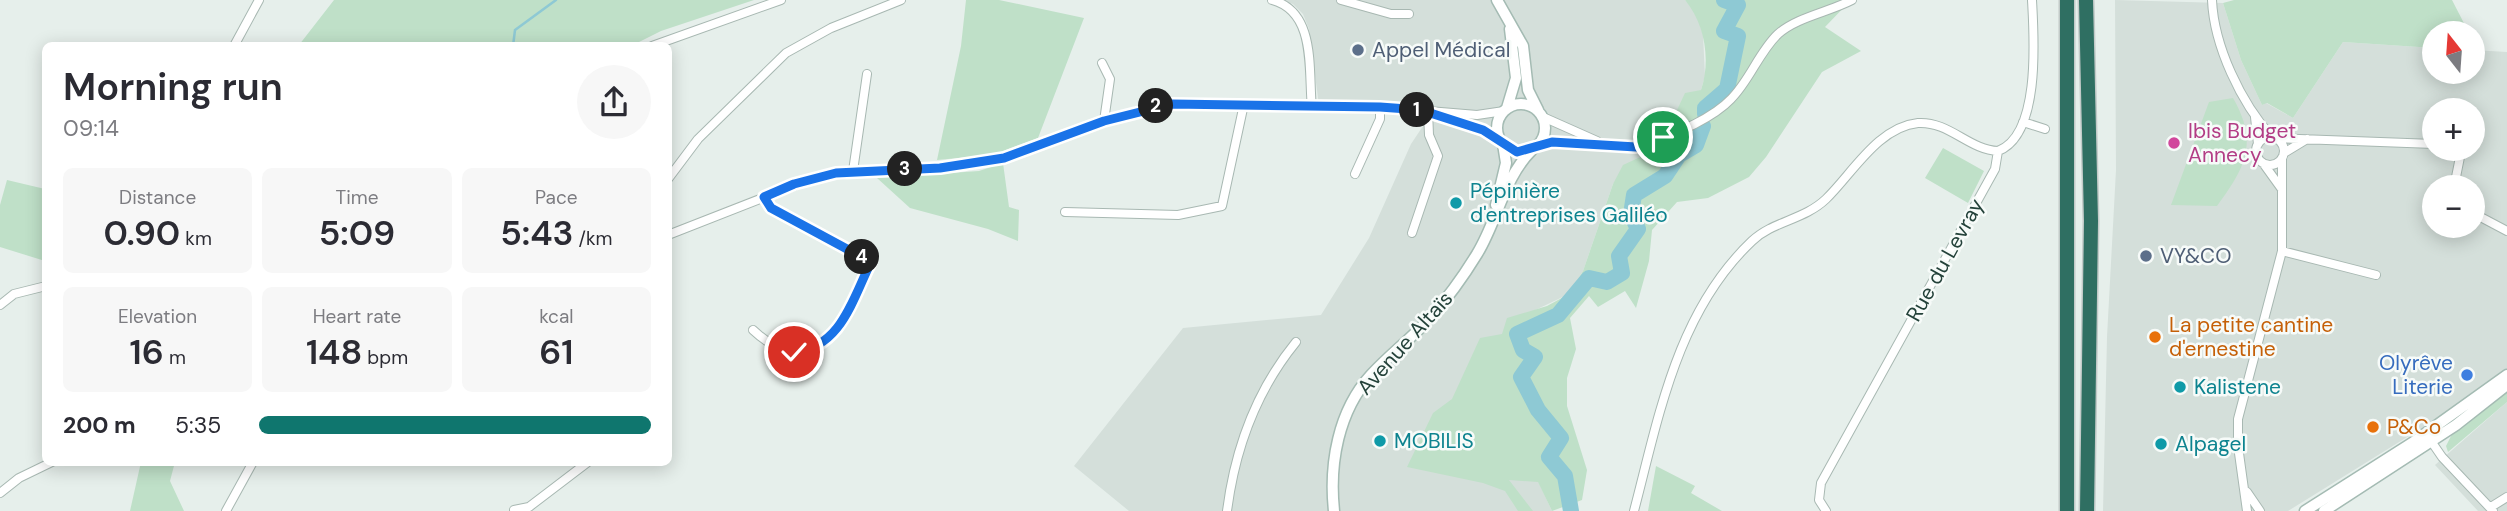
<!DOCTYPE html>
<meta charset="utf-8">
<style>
:root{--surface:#fff;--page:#f7f7f7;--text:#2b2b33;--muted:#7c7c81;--accent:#0f766e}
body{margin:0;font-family:"DM Sans",sans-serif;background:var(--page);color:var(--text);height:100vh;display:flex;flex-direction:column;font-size:26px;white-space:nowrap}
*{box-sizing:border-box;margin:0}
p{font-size:23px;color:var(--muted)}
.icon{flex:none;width:38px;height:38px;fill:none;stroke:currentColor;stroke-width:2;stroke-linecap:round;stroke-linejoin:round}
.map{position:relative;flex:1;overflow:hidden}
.details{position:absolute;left:42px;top:42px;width:630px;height:424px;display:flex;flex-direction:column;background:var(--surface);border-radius:10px;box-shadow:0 4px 18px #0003}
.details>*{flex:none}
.needle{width:46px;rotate:343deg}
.buttons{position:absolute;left:2422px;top:21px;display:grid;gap:14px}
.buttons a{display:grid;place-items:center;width:63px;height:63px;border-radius:50%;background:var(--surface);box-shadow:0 4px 18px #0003;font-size:35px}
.pin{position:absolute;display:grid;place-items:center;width:60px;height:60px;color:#fff;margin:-30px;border:4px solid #fff;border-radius:50%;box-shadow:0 2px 7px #0007}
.km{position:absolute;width:35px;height:35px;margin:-18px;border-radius:50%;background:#222;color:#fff;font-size:19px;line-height:35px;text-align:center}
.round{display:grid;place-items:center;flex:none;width:74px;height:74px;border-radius:37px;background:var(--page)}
.summary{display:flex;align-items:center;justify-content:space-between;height:119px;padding:0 21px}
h1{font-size:38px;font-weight:600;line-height:52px}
.stats{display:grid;grid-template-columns:repeat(3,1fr);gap:10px;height:119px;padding:7px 21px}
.stats div{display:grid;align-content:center;border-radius:10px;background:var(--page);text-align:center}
.stats b{font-size:35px;font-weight:600}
.stats small{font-size:19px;font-weight:400}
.stats p{font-size:19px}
ul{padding:0 21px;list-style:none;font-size:23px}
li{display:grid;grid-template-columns:112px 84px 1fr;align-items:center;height:52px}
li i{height:18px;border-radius:9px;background:var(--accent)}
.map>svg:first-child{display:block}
.built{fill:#d4dfda;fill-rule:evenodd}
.green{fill:#bfe0c8}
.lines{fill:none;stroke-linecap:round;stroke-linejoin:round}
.stream{stroke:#8ec9d4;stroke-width:2.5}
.river{stroke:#8ec9d4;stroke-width:16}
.street-casing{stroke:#a8b8b2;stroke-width:10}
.secondary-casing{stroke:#a4bbb3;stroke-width:13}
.highway-casing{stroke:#c2cac8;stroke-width:17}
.street{stroke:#fff;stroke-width:8}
.secondary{stroke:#fff;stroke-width:10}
.highway{stroke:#2f6f62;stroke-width:14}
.route-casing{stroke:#fff;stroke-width:14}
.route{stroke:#1a73e8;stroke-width:9}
.service-dot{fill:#5c6f8a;stroke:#f7fbf9;stroke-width:2.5}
.hotel-dot{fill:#d1479c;stroke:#f7fbf9;stroke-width:2.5}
.culture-dot{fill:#0f9aa8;stroke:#f7fbf9;stroke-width:2.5}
.food-dot{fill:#e8710a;stroke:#f7fbf9;stroke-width:2.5}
.shop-dot{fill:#3f7fe0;stroke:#f7fbf9;stroke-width:2.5}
.labels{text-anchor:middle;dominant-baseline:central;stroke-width:5;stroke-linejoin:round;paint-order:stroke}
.service-label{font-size:21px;fill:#4e5e75;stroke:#f7fbf9;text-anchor:start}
.hotel-label{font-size:21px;fill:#b23c85;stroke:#f7fbf9;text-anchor:start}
.culture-label{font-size:21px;fill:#0d838f;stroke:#f7fbf9;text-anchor:start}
.street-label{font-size:21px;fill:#24423a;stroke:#f7fbf9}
.food-label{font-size:21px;fill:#c56008;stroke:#f7fbf9;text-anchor:start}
.shop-label{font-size:21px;fill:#366cbe;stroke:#f7fbf9;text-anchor:end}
</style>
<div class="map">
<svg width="2507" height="511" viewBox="0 0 2507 511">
<rect width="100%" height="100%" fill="#e6efeb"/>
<path class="built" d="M 1282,0 L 1685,0 L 1697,14 L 1703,35 L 1705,76 L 1701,90 L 1677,110 L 1677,140 L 1643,154 L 1613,184 L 1583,271 L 1569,294 L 1529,313 L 1508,479 L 1538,481 L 1552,511 L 1129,511 L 1074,466 L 1183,328 L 1321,315 L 1369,238 L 1411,144 L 1423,126 L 1423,116 L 1370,112 L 1320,113 L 1309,29 L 1303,14 L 1293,4 Z
M 2115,0 L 2223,3 L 2241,60 L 2262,105 L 2266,103 L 2293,118 L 2343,42 L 2434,48 L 2434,72 L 2473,72 L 2473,50 L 2507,52 L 2507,371 L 2441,416 L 2288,511 L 2103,511 L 2107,337 L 2116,170 ZM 2434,110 L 2473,110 L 2473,149 L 2434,149 ZM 2434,187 L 2473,187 L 2473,226 L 2434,226 Z
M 2507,402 L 2507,511 L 2478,511 L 2435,465 Z"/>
<path class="green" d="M 334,0 L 754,0 L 661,31 L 633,45 L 299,45 Z
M 966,0 L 999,0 L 1084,18 L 1038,138 L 992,155 L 937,160 L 961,46 Z
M 1685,0 L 1851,0 L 1825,27 L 1861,51 L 1822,72 L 1766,157 L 1749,177 L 1708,198 L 1677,202 L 1652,230 L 1649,261 L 1636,308 L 1625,291 L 1598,307 L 1589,296 L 1570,318 L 1576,349 L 1567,378 L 1567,406 L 1587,470 L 1582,500 L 1552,511 L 1538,482 L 1509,480 L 1533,511 L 1518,511 L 1505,491 L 1483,483 L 1407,467 L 1433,413 L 1452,399 L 1480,338 L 1502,334 L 1507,318 L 1547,306 L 1569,294 L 1583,271 L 1613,184 L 1623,165 L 1677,140 L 1677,110 L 1685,93 L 1701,90 C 1711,60 1705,24 1685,0 Z
M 2234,0 L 2452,0 L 2469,33 L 2434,33 L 2434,48 L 2343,42 L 2293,118 L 2267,103 L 2262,105 L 2241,60 L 2223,3 Z
M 2233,98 C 2259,143 2245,168 2217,206 L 2171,205 L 2209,102 Z
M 1943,148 L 1984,171 L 1968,203 L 1925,178 Z
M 1003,163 L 1009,207 L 1019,210 L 1018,241 L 988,229 L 910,208 L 877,178 L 979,171 Z
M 7,180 L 45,189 L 45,261 L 0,247 L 0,205 Z
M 2507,391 L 2507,402 L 2448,452 L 2446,446 L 2451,436 Z
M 141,462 L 175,462 L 170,481 L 184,511 L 130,511 Z
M 1656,466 L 1695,486 L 1691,493 L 1722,511 L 1648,511 Z"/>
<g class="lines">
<path class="stream" d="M 513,46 L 515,30 L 556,0"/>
<path class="river" d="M 1705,114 L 1705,108 L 1727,89 L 1738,36 L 1724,31 L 1738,5 L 1724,0
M 1571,511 L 1565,476 L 1549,457 L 1561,438 L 1538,410 L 1521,377 L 1535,357 L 1523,350 L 1517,334 L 1558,315 L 1589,278 L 1607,282 L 1622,273 L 1619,256 L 1638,229 L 1631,214 L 1634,195 L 1665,176 L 1679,155 L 1696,145 L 1703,126"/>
<g class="street-casing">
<path id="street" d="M 1272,0 C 1317,12 1308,71 1312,108
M 1341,0 L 1391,14 L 1409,14
M 2212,0 C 2214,46 2241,103 2272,137
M 234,46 L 259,0
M 652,46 L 781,0
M 1102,63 L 1110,79 L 1104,121
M 1442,115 L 1483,130 L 1500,140
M 1543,117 L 1597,141
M 2255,117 L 2258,144
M 2023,122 L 2045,129
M2256 151a14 14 0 1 1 28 0a14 14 0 1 1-28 0Z
M 2276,138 L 2434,144
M 1539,145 C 1575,132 1616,157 1651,143 C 1676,133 1712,119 1731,99 C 1750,80 1759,52 1778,34 C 1797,17 1829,12 1852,0
M 2284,153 L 2307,139
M 2263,163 L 2281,188
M 853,171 L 867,74
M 1355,174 L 1380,119 L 1380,107
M 668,179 L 698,139 L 786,53 L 831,28 L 901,0
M 2454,187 L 2460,157 L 2458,149
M 1065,212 L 1178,215 L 1222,206 L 1244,104
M 2473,213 L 2507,231
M 1412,233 L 1438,156 L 1429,135 L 1428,111
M 668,235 L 819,176 L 971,165 L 1004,157 L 1149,107 L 1172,104 L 1244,104 L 1380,107 L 1477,115 L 1504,111
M 2282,251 L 2376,275
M 0,305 L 14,294 L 46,286
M 753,330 C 820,392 847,312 871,262 L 771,208 L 764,197
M 2433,436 L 2431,441 L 2442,457 L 2493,511
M 2247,492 L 2260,511
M 0,493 L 19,478 L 52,462
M 2491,507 L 2507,497
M 514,510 L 529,507 L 588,462
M 226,511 L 253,462
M 1227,511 C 1235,449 1256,391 1296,342
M 1634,511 C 1659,416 1677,312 1752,241 C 1773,221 1804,220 1826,199 C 1852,174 1878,127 1918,123 C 1949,121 1969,150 1998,151
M 1826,511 L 1819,500 L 1821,483 L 1995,169 L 1998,151 C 2041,135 2034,37 2032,0
M 2247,511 L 2238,446 L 2238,419 L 2282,251 L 2282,158"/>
</g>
<g class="secondary-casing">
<path id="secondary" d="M 1497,0 L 1523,46 L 1528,90 L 1538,110
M1497 128a24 24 0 1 1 48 0a24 24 0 1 1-48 0Z
M 1507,108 L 1516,78 L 1510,29
M 1496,205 L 1506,163 L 1503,144
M 1334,511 C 1329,464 1338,411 1371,375 C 1389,355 1411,339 1429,319 C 1447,299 1463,277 1477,254 C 1497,222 1504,177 1532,150
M 2305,511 L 2412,443 L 2507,375
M 2324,511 L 2456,425 L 2507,385"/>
</g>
<g class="highway-casing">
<path id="highway" d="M 2086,0 L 2091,221 L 2087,511
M 2067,511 L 2067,0"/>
</g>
<use href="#street" class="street"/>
<use href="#secondary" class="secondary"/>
<use href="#highway" class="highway"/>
</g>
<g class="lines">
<g class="route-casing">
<path id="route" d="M 794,352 C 841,348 853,298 871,262 L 771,208 L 764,197 L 794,184 L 836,173 L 940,168 L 1004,158 L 1104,121 L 1172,104 L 1380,107 L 1421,110 L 1483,130 L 1517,152 L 1552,142 L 1636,147 L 1663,137"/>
</g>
<use href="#route" class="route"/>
</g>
<g class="service-dot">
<circle cx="1358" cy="50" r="7"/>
<circle cx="2146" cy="256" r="7"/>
</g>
<circle class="hotel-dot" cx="2174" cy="143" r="7"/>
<g class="culture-dot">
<circle cx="1456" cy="203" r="7"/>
<circle cx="2180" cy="387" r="7"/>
<circle cx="1380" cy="441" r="7"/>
<circle cx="2161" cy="444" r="7"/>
</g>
<g class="food-dot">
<circle cx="2155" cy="337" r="7"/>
<circle cx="2373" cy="427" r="7"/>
</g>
<circle class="shop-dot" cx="2467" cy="375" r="7"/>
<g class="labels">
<g class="service-label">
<text x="1372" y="50">Appel Médical</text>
<text x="2160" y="256">VY&amp;CO</text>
</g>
<g class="hotel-label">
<text x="2188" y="131">Ibis Budget<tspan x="2188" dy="24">Annecy</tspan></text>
</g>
<g class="culture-label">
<text x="1470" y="191">Pépinière<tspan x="1470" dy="24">d'entreprises Galiléo</tspan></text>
<text x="2194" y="387">Kalistene</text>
<text x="1394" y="441">MOBILIS</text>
<text x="2175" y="444">Alpagel</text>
</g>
<g class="street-label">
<text transform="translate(1945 260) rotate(-61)">Rue du Levray</text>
<text transform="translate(1405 343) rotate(-48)">Avenue Altaïs</text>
</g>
<g class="food-label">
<text x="2169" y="325">La petite cantine<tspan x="2169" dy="24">d'ernestine</tspan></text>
<text x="2387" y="427">P&amp;Co</text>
</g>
<g class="shop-label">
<text x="2453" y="363">Olyrêve<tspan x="2453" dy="24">Literie</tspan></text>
</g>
</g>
</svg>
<div class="buttons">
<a><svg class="needle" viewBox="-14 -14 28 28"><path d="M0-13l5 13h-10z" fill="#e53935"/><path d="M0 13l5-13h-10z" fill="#7c7c81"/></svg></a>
<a>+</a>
<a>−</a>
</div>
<div class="pin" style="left:1663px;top:137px;background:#1e9e55"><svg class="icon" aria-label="arrive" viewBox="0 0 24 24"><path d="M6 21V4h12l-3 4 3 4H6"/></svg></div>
<div class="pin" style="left:794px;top:352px;background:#d93025"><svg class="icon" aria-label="check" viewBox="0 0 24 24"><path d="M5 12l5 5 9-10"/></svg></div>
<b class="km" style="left:1417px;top:110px">1</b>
<b class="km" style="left:1156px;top:106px">2</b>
<b class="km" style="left:905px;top:169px">3</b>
<b class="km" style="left:862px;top:257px">4</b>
<section class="details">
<div class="summary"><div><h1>Morning run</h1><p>09:14</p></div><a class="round"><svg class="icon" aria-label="share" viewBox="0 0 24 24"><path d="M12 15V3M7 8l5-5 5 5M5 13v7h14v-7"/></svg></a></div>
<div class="stats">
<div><p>Distance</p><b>0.90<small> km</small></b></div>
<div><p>Time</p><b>5:09</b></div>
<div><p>Pace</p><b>5:43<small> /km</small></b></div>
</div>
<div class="stats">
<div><p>Elevation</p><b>16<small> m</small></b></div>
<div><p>Heart rate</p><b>148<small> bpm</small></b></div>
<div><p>kcal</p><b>61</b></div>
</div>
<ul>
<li><b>200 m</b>5:35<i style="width:100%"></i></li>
</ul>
</section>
</div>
